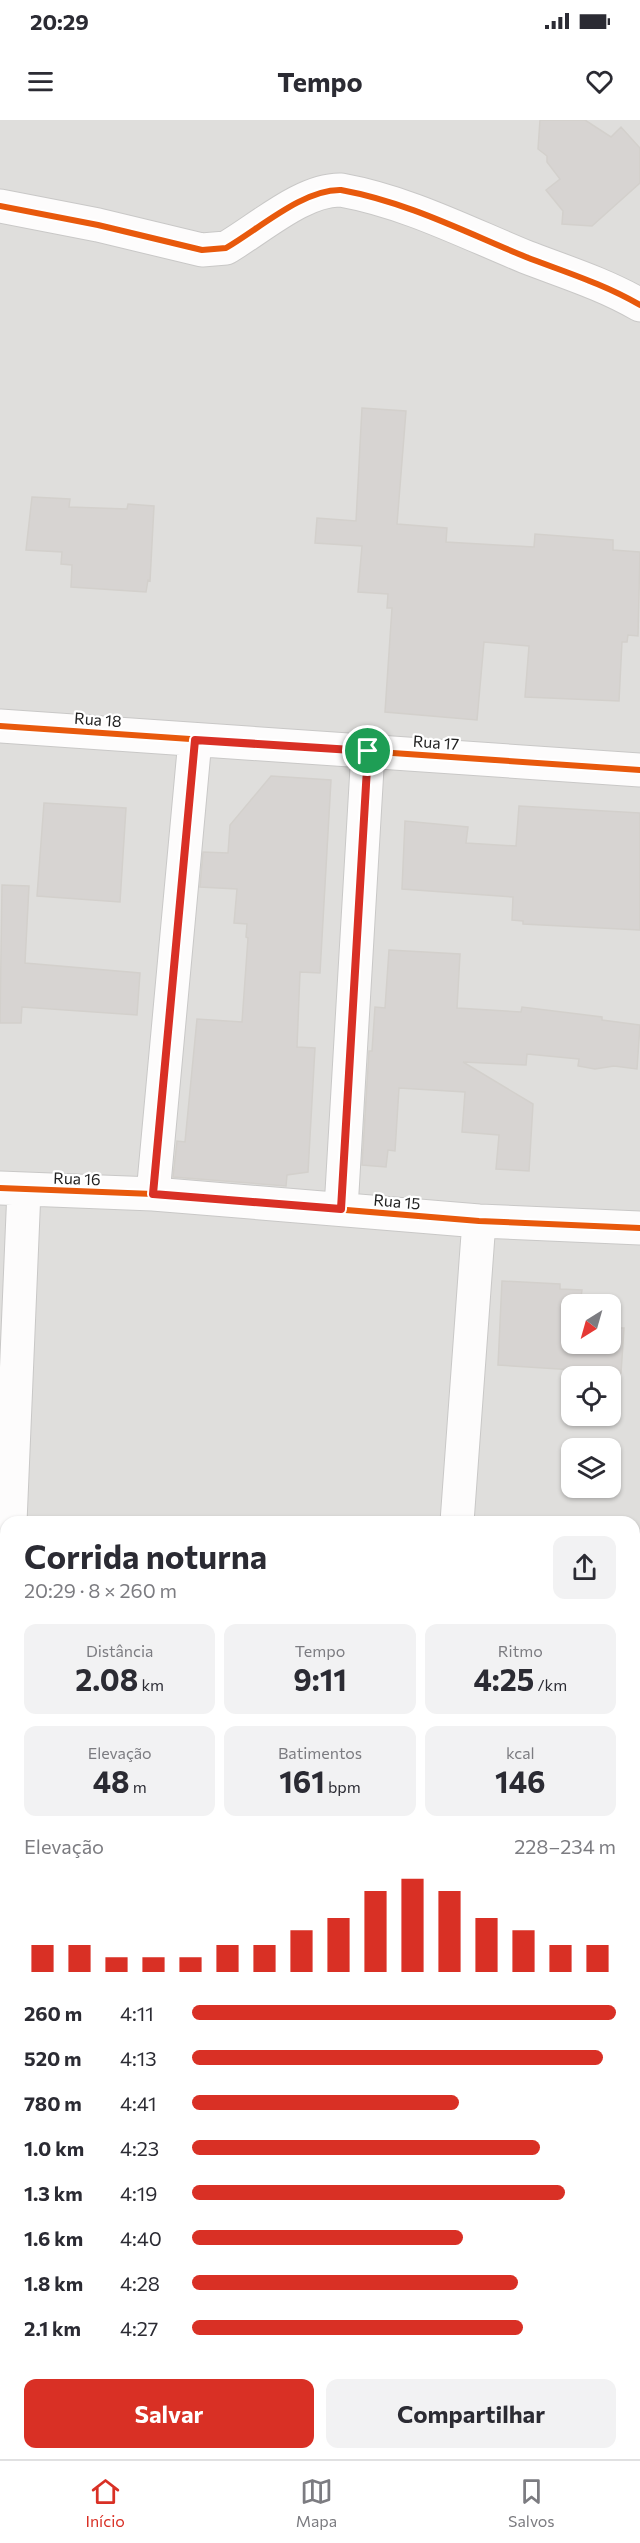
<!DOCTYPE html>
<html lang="pt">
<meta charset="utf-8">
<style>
:root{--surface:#fff;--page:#f2f2f3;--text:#2b2b33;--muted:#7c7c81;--line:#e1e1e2;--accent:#d93025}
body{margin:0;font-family:Commissioner,sans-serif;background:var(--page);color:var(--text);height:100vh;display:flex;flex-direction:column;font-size:22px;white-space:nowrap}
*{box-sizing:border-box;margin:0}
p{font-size:20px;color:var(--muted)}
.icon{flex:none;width:33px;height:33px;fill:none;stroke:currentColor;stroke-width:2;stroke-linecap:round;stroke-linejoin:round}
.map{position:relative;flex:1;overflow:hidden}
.sheet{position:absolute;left:0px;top:1396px;width:640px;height:944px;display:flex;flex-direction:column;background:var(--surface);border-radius:18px 18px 0 0;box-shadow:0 2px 4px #0004}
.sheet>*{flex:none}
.needle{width:39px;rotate:217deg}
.buttons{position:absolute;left:561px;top:1174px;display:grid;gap:12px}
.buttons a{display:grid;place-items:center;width:60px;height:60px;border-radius:12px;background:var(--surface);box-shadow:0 2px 4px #0004;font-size:30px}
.pin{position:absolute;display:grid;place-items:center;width:51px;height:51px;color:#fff;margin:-26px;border:3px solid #fff;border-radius:50%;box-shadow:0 2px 6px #0007}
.round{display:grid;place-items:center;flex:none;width:63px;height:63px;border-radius:12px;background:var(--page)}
.headline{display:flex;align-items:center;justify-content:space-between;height:102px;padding:0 24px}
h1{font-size:33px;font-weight:700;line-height:45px}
.stats{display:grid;grid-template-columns:repeat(3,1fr);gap:9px;height:102px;padding:6px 24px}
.stats div{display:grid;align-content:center;border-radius:12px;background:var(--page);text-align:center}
.stats b{font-size:30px;font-weight:700}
.stats small{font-size:16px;font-weight:400}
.stats p{font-size:16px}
.chart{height:168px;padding:12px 24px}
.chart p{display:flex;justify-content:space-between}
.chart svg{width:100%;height:108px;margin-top:6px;stroke:var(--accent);stroke-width:6}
.button{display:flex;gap:12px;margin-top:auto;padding:12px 24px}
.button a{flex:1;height:69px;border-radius:12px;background:var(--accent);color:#fff;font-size:24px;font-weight:700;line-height:69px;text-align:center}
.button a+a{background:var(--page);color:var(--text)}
ul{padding:0 24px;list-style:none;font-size:20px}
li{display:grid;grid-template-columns:96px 72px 1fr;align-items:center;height:45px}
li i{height:15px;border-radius:8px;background:var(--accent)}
.status{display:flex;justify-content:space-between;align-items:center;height:42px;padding:0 30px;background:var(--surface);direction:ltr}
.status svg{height:16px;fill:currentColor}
header{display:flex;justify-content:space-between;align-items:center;height:78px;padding:0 24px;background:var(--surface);font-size:27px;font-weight:700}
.tab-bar{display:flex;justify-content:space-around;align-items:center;height:84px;border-top:2px solid var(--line);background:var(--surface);font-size:16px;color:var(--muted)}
.tab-bar a{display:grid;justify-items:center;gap:3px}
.tab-bar .active{color:var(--accent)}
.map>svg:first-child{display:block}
.residential{fill:#dfdedc;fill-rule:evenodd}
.building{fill:#d7d4d2;stroke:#d3d0cc;stroke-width:1.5}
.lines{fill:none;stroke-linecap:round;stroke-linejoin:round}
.minor-casing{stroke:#c9c8c7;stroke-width:35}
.minor{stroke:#fdfcfc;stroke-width:33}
.cycleway-casing{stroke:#fff;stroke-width:10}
.cycleway{stroke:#e8590c;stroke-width:6}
.route-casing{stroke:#fff;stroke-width:12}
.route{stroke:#d93025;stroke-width:8}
.labels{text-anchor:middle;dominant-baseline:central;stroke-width:4.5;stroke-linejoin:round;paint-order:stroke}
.street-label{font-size:16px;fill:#222;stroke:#fff}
</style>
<div class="status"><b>20:29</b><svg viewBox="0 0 49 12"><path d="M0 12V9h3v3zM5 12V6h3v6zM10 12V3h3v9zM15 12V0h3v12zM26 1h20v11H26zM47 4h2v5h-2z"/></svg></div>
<header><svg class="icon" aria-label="menu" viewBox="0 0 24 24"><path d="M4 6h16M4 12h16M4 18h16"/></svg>Tempo<svg class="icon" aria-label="heart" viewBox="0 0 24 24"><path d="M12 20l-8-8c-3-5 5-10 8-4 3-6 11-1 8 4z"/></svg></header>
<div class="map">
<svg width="640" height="2339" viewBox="0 0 640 2339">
<rect width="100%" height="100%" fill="#f0eeeb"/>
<path class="residential" d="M 0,0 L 640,0 L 640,2339 L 0,2339 ZM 572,1185 L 610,1185 L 610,1224 L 572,1224 ZM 572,1257 L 610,1257 L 610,1296 L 572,1296 ZM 572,1329 L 610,1329 L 610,1368 L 572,1368 ZM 6,1402 L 634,1402 L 634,2334 L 6,2334 Z"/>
<path class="building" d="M 540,0 L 585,0 L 611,17 L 621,7 L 640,28 L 640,63 L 592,106 L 562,104 L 563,91 L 546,70 L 560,59 L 547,42 L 547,36 L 538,29 Z
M 362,288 L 406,291 L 397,404 L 447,408 L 446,422 L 534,427 L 535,414 L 613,420 L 613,430 L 640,432 L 638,516 L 628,515 L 627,522 L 622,522 L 619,581 L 525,577 L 529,526 L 484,522 L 477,600 L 385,592 L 392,488 L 387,488 L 388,474 L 358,472 L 362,426 L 315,423 L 317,398 L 356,401 Z
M 32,377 L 70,379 L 69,387 L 127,389 L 128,384 L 154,386 L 150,461 L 148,460 L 146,472 L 71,467 L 72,445 L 61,444 L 62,432 L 26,430 Z
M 271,656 L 331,660 L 320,853 L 300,852 L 297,927 L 315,928 L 308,1052 L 287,1055 L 286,1066 L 173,1057 L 177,1021 L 185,1022 L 197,899 L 242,902 L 248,818 L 246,817 L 247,804 L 234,803 L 237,769 L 200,767 L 203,732 L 228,733 L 230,705 Z
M 44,683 L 126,688 L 120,782 L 37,776 Z
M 519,686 L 640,693 L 640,810 L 523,804 L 523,801 L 512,800 L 513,777 L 402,769 L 405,701 L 468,707 L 466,723 L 516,726 Z
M 2,765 L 29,766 L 25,843 L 140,853 L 137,895 L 22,887 L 21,903 L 0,903 Z
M 389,830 L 460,834 L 457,888 L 521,892 L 522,887 L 602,897 L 602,900 L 640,905 L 637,949 L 614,946 L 595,949 L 578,946 L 579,939 L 527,934 L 526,945 L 463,942 L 533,984 L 529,1051 L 496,1049 L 499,1015 L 462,1012 L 465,972 L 399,968 L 395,1031 L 388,1030 L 386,1047 L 362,1045 L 369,931 L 372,931 L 375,887 L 385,888 Z
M 502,1161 L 560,1164 L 560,1169 L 582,1170 L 581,1177 L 593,1178 L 592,1185 L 572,1185 L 572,1224 L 610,1224 L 610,1199 L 619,1200 L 618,1208 L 624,1208 L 621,1253 L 498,1245 Z"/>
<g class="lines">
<g class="minor-casing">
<path id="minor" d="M 0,86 L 98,105 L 202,130 L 226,128 C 259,109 303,69 341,70 C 407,82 465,112 526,137 C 565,152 604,164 640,185
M 0,606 L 640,650
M 0,1068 L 153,1074 L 479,1101 L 640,1108
M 153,1074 L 195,620
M 341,1089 L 368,631
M 10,1402 L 24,1070
M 457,1402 L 479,1101
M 634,1574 L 640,1574
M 0,1607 L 6,1505
M 0,1984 L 6,1985
M 634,2016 L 640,2016
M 80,2339 L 80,2334
M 262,2339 L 262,2334"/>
</g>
<use href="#minor" class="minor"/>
<g class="cycleway-casing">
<path id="cycleway" d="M 0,86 L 98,105 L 202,130 L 226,128 C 259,109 303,69 341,70 C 407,82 465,112 526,137 C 565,152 604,164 640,185
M 0,606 L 640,650
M 0,1068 L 153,1074 L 479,1101 L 640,1108"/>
</g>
<use href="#cycleway" class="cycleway"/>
</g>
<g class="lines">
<g class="route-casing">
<path id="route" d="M 195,620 L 368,631 L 341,1089 L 153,1074 Z"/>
</g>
<use href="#route" class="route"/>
</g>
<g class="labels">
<g class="street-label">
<text transform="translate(98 599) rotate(4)">Rua 18</text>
<text transform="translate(436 622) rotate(4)">Rua 17</text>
<text transform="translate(77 1058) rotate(2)">Rua 16</text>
<text transform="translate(397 1081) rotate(5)">Rua 15</text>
</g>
</g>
</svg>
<div class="buttons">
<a><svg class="needle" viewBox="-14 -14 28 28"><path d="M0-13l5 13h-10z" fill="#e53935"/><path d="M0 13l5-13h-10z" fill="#7c7c81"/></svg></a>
<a><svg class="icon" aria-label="locate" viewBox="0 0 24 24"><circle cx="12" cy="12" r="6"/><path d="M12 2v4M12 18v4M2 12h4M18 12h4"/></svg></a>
<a><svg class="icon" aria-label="layers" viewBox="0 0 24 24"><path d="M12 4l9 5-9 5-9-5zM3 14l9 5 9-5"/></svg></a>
</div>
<div class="pin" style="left:368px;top:631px;background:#1e9e55"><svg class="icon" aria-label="arrive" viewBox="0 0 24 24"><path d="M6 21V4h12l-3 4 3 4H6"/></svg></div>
<section class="sheet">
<div class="headline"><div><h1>Corrida noturna</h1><p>20:29 · 8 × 260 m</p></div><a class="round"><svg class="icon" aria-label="share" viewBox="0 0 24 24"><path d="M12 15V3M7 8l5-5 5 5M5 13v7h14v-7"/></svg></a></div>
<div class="stats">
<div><p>Distância</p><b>2.08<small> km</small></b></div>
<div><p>Tempo</p><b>9:11</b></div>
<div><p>Ritmo</p><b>4:25<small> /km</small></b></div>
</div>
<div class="stats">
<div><p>Elevação</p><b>48<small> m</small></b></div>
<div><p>Batimentos</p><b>161<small> bpm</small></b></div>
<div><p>kcal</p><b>146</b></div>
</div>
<div class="chart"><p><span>Elevação</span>228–234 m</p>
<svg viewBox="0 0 160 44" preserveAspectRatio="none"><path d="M5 44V33M15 44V33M25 44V38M35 44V38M45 44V38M55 44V33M65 44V33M75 44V27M85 44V22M95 44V11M105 44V6M115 44V11M125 44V22M135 44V27M145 44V33M155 44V33"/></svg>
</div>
<ul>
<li><b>260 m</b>4:11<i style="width:100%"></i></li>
<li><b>520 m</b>4:13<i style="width:97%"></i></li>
<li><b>780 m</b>4:41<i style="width:63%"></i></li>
<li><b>1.0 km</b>4:23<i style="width:82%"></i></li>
<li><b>1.3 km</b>4:19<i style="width:88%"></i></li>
<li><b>1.6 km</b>4:40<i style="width:64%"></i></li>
<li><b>1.8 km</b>4:28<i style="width:77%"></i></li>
<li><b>2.1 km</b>4:27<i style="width:78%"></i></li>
</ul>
<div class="button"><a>Salvar</a><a>Compartilhar</a></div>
</section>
</div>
<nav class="tab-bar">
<a class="active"><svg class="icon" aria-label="home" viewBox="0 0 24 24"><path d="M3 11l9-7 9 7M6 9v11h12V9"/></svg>Início</a>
<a><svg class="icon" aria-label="map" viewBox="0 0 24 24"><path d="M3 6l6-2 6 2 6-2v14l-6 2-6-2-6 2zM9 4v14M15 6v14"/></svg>Mapa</a>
<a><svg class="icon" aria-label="saved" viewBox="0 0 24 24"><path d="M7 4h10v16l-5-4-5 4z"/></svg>Salvos</a>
</nav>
